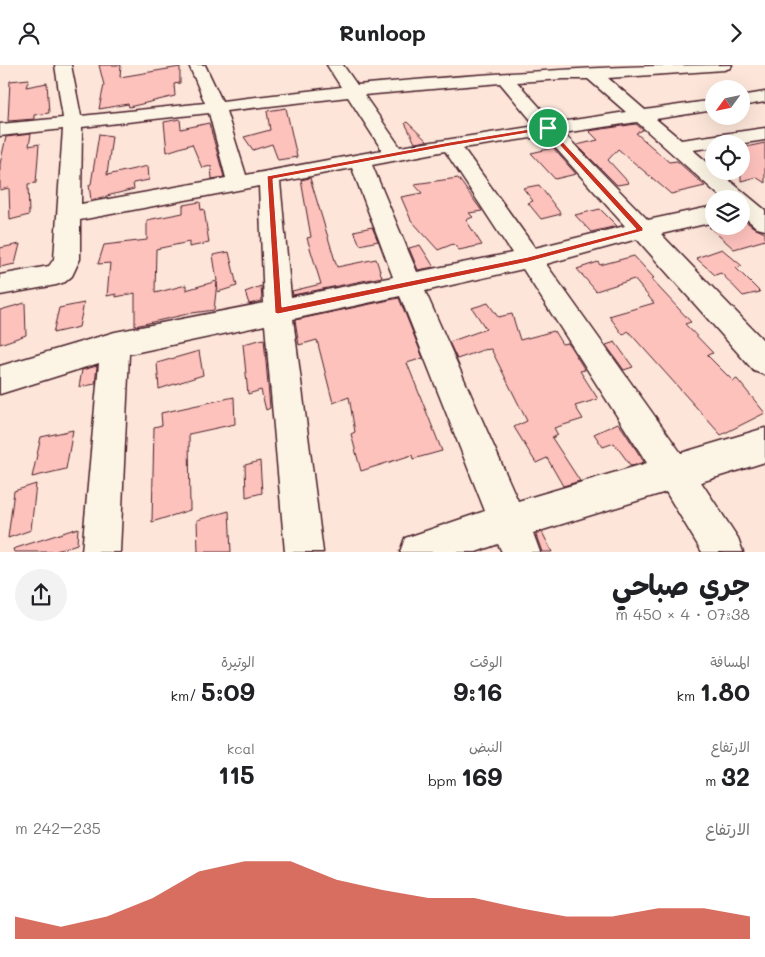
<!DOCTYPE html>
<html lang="ar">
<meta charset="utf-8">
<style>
:root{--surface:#fff;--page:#f2f2f2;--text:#202124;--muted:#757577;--accent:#c8321e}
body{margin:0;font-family:Mali,"Playpen Sans Arabic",sans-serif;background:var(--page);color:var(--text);direction:rtl;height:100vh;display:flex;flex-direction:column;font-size:19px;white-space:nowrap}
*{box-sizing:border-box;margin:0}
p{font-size:16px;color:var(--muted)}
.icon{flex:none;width:28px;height:28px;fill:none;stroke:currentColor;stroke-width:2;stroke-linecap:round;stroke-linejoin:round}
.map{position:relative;height:487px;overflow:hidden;direction:ltr}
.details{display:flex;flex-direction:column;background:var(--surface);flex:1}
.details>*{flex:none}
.needle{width:32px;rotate:237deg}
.fabs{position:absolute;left:705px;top:15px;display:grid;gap:10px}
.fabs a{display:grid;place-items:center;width:45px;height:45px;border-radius:50%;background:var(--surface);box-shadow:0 5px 20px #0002;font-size:25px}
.pin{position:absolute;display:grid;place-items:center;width:42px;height:42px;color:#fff;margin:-21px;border:2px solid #fff;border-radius:50%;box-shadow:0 1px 5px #0007}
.round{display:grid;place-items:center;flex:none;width:52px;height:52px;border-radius:26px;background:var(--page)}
.head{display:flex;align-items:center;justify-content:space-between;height:85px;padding:0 15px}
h1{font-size:28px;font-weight:700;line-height:38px}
.metrics{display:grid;grid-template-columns:repeat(3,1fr);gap:8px;height:85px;padding:5px 15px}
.metrics div{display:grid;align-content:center}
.metrics b{font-size:25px;font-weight:700}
.metrics small{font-size:14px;font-weight:400}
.metrics p{font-size:14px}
.chart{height:140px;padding:10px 15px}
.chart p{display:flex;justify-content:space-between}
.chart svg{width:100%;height:90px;margin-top:5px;fill:var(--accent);opacity:.7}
header{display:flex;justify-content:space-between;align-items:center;height:65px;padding:0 15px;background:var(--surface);font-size:22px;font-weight:700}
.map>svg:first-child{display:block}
.building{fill:#fec2bd;stroke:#4a1f2b}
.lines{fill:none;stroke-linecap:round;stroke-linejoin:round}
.minor-casing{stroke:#4a1f2b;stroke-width:3}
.minor{fill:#fcf5e5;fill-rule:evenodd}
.route{fill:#c8321e;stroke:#fff;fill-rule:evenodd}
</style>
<header><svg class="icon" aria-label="forward" viewBox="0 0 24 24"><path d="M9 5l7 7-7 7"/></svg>Runloop<svg class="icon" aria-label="person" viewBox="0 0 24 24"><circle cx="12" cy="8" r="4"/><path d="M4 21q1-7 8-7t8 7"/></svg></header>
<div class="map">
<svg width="765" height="487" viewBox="0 0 765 487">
<rect width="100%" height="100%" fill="#fde6d9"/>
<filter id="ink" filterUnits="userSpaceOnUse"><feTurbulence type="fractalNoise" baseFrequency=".02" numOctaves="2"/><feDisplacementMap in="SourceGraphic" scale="10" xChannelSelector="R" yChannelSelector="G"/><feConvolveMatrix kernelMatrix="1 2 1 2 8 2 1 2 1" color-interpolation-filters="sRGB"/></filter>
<g filter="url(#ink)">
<path class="building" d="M 99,0 L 121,0 L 120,12 L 180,2 L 180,18 L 174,19 L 175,31 L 129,42 L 128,39 L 99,44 L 104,20 Z
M 29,14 L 26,22 L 47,18 L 49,48 L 34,50 L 34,54 L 8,56 L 10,16 Z
M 286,43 L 297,92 L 278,95 L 272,79 L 253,85 L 244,72 L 270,65 L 267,46 Z
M 180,54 L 181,64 L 209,58 L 224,112 L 212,114 L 211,101 L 202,103 L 192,79 L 167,87 L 164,57 Z
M 407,57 L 427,76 L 415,78 L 405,58 Z
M 636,59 L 643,65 L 636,68 L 669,97 L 677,96 L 705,121 L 671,129 L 618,84 L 608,95 L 629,118 L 617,120 L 577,80 L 598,75 L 589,66 Z
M 31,69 L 29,81 L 39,79 L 36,118 L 28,119 L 29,150 L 10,155 L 9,123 L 0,125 L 0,99 L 6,72 Z
M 99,69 L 112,71 L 107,110 L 148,101 L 149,115 L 133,118 L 134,124 L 91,135 L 89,120 L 91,119 Z
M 765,78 L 765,118 L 756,112 L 741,116 L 741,83 Z
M 553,83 L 576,109 L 555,114 L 531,88 Z
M 310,113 L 337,202 L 376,194 L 382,212 L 293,230 L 292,226 L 321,219 L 307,173 L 311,172 L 301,115 Z
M 458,113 L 482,146 L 469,148 L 473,152 L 466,155 L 482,180 L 459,185 L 453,179 L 438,185 L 411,155 L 401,132 L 422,128 L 414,119 Z
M 539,120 L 561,149 L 541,154 L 528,138 L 533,136 L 523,123 Z
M 200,137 L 201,145 L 204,144 L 209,178 L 189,182 L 189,177 L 156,184 L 155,228 L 186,220 L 186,225 L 217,216 L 213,190 L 229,187 L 237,221 L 218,227 L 217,217 L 214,245 L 192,248 L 135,261 L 135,228 L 116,232 L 116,229 L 107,231 L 110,198 L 98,199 L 104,180 L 147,175 L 147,155 L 183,148 L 183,140 Z
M 600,144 L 617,161 L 591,167 L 575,150 Z
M 741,153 L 756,164 L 765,168 L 765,175 L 734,184 L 709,162 L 741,161 Z
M 372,162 L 378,176 L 360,180 L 354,166 Z
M 20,179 L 15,199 L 0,202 L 0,183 Z
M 420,180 L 434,202 L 418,205 L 409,183 Z
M 722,184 L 742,201 L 736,203 L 760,227 L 743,231 L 721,208 L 715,210 L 696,193 Z
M 634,191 L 654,213 L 651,214 L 691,257 L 685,259 L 713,288 L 707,290 L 733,316 L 737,314 L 765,348 L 721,370 L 628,266 L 623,270 L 609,251 L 654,238 L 634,214 L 596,226 L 577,204 L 598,197 L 600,200 Z
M 261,221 L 262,236 L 249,239 L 245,227 Z
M 399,233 L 423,293 L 407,298 L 442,386 L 413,394 L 412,390 L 361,406 L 351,369 L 355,367 L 349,332 L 333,338 L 317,275 L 299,280 L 295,255 Z
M 25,238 L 26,270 L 0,279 L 0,245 Z
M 84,238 L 79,262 L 53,268 L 59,243 Z
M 488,238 L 498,252 L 512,249 L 520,275 L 554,266 L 562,279 L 568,278 L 585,305 L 580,306 L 598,334 L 575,341 L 583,354 L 554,363 L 558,370 L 552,373 L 580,416 L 563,421 L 547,393 L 536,398 L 514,362 L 527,356 L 491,284 L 483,285 L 457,294 L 449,277 L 486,264 L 472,243 Z
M 264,274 L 270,343 L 266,345 L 261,325 L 248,329 L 243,279 Z
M 615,277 L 633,302 L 624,305 L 606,280 Z
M 199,286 L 203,310 L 159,324 L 157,298 Z
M 97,301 L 95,319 L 79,322 L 82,305 Z
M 234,332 L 235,359 L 189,369 L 190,445 L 152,457 L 154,362 L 162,360 L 161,348 Z
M 618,358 L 624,366 L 644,397 L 631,401 L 614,378 L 603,382 L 594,369 Z
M 73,365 L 66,404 L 32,412 L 41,372 Z
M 260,396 L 262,428 L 246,432 L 245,400 Z
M 36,419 L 31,465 L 8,473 L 14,426 Z
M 229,446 L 231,487 L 198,487 L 197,455 Z
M 78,463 L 77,479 L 53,487 L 14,487 L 13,484 Z
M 542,467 L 552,487 L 542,487 L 536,470 Z"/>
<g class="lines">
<g class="minor-casing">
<path id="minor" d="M 55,0 L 71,0 L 81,51 L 205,38 L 189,0 L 205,0 L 222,36 L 341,22 L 327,0 L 343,0 L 357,20 C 482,9 607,0 732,0 L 730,3 L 724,5 L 608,13 L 645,45 L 714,35 L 714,45 L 656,54 L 681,75 L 765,63 L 765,75 L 738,79 L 714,79 L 714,82 L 693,85 L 714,103 L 714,106 L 718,106 L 765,145 L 765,165 L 757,163 L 741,149 L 741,134 L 723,134 L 637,57 L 563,68 L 648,155 L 714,141 L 714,157 L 661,169 L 765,277 L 765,310 L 754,306 L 637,174 L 546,199 L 681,388 L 765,363 L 765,397 L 701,417 L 738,473 L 743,487 L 702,487 L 666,427 L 533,468 L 540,487 L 502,487 L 498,479 L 476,487 L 400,487 L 405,473 L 485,446 L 400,231 L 293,254 L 323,487 L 285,487 L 265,260 L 129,289 L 120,487 L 82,487 L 99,298 L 0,329 L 0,301 L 115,267 L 264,238 L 259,121 L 80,155 L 80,194 L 72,211 L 65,217 L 56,220 L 0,230 L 0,210 L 49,201 L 54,194 L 63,64 L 0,71 L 0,59 L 63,53 ZM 564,14 L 588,14 L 626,47 L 554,58 L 517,17 ZM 500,18 L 536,61 L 400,82 L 364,30 ZM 348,32 L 382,85 L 246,110 L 226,46 ZM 209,48 L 226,113 L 81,139 L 82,62 ZM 545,71 L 625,161 L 535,183 L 463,83 ZM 445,86 L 512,188 L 417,207 L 372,100 ZM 352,103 L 393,212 L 291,232 L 280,117 ZM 523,204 L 647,398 L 518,436 L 425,226 Z
M 765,27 L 765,37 L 741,41 L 741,31 Z"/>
</g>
<use href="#minor" class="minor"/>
</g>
</g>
<path class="route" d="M 548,61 L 643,163 L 643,166 L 528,197 L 278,249 L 275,248 L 267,111 L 450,77 ZM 546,65 L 636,164 L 528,192 L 282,242 L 273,114 L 450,81 Z"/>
</svg>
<div class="fabs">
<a><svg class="needle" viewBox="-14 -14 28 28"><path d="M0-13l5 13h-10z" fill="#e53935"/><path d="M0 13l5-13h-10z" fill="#757577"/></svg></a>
<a><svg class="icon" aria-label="locate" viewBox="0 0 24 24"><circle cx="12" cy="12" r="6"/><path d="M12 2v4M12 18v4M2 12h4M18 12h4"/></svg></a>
<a><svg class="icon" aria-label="layers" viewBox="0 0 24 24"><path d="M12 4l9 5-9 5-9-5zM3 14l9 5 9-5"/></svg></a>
</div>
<div class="pin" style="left:548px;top:63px;background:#1e9e55"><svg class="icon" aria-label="arrive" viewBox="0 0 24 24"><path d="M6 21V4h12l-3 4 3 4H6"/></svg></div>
</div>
<section class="details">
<div class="head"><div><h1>جري صباحي</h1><p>07:38 · 4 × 450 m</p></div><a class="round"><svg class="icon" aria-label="share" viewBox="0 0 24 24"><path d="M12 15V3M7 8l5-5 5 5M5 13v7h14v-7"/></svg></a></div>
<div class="metrics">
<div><p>المسافة</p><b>1.80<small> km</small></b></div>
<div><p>الوقت</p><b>9:16</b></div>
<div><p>الوتيرة</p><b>5:09<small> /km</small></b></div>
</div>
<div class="metrics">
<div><p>الارتفاع</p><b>32<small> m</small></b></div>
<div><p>النبض</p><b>169<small> bpm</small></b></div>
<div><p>kcal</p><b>115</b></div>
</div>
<div class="chart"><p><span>الارتفاع</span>235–242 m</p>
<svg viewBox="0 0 160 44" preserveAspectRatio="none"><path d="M0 44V33L10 38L20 33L30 24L40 11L50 6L60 6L70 15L80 20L90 24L100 24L110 29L120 33L130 33L140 29L150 29L160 33V44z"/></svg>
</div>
</section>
